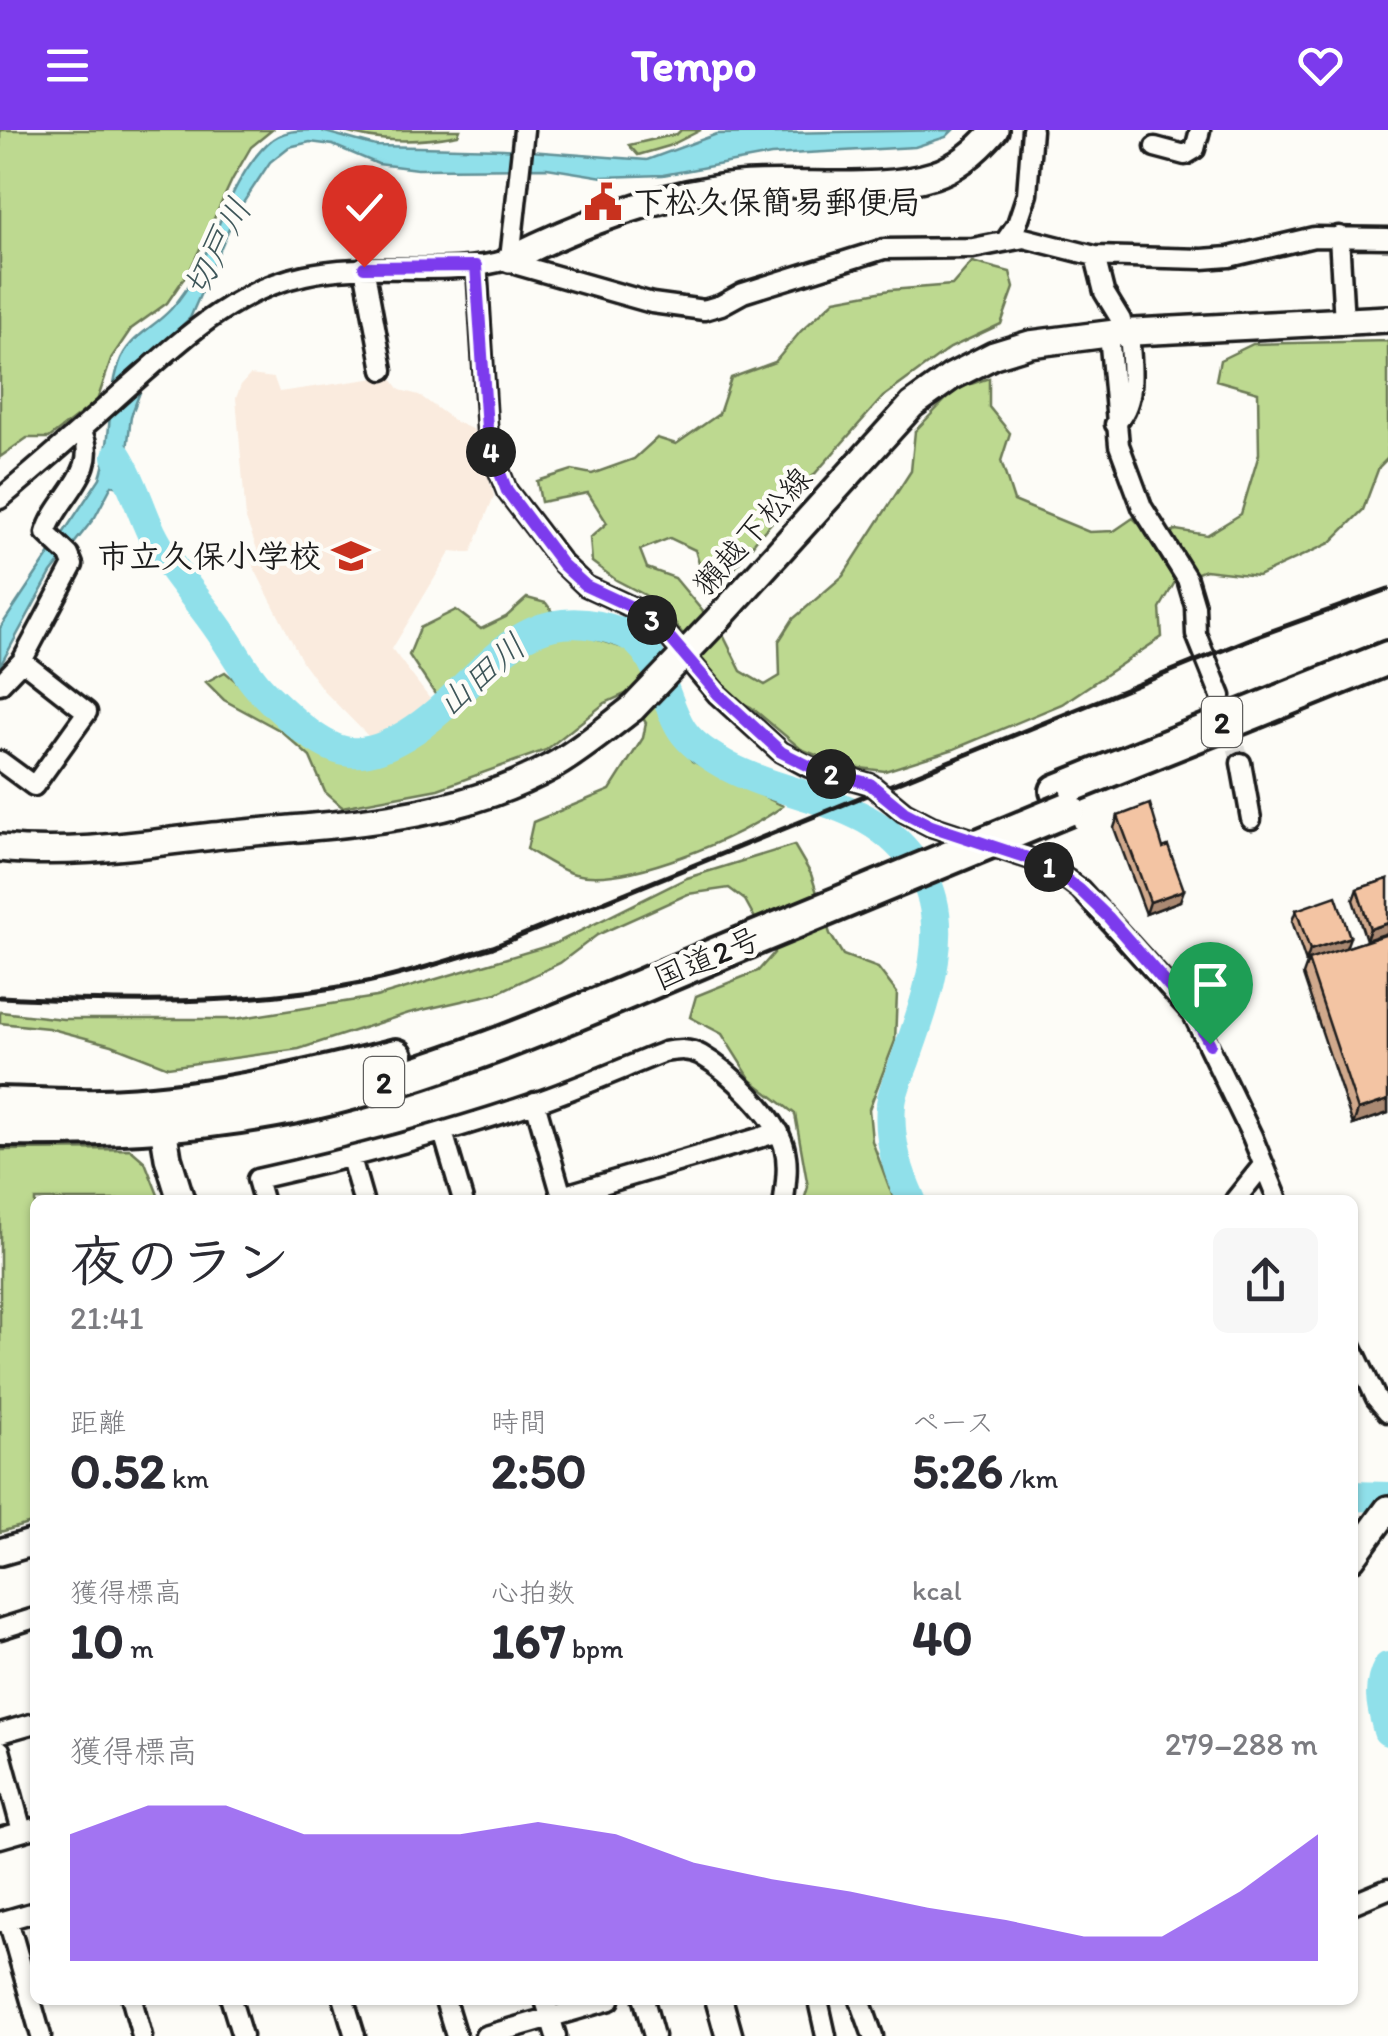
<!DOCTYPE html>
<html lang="ja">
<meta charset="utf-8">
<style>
:root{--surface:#fff;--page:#f7f7f7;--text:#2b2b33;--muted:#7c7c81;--accent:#7c3aed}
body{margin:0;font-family:Itim,"Klee One",sans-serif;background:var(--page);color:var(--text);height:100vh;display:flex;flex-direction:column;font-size:38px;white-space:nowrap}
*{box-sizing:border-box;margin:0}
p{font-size:32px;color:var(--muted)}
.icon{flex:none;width:55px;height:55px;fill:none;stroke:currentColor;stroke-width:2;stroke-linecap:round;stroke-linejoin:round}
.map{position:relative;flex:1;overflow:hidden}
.drawer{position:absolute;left:30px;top:1065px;width:1328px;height:810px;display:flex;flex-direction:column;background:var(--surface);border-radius:15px;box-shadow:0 2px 8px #0004}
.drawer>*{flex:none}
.pin{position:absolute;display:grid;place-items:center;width:85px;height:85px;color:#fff;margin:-102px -42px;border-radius:50% 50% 50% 0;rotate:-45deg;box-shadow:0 0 10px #0007}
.pin .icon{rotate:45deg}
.km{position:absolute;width:50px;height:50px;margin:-25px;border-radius:50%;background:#222;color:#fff;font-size:28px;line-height:50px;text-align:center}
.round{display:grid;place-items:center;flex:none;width:105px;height:105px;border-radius:15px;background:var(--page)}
.overview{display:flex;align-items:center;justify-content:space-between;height:170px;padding:0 40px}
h1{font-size:55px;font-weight:700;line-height:75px}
.stats{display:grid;grid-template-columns:repeat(3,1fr);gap:15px;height:170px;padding:10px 40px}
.stats div{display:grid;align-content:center}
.stats b{font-size:50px;font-weight:700}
.stats small{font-size:28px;font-weight:400}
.stats p{font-size:28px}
.chart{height:280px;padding:20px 40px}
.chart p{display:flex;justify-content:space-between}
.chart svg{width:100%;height:180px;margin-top:10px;fill:var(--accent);opacity:.7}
header{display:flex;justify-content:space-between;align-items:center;height:130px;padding:0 40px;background:var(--accent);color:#fff;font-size:45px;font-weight:700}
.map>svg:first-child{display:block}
.built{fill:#faebde}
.green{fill:#bdd990;stroke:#6c7a56;stroke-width:2.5}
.water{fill:#90e0ea;stroke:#629298;stroke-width:2.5}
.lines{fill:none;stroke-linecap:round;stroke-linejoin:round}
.river{stroke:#90e0ea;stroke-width:30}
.street-tunnel{stroke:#dbdad6;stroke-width:18;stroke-dasharray:18 9;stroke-linecap:butt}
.street-casing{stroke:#1c1c1c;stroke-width:25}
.secondary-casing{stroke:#1c1c1c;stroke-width:32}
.highway-casing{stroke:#1c1c1c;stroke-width:40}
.street{stroke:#fdfcf7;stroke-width:18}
.secondary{stroke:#fdfcf7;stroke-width:25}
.highway{stroke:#fdfcf7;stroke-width:32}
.rail{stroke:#1c1c1c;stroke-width:5}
.secondary-bridge-casing{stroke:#1c1c1c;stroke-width:32;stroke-linecap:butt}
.highway-bridge-casing{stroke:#1c1c1c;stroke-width:40;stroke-linecap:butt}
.secondary-bridge{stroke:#fdfcf7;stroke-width:25}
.highway-bridge{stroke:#fdfcf7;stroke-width:32}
.wall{fill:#d1a98c;stroke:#1c1c1c;stroke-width:2.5}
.shaded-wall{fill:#aa8972;stroke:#1c1c1c;stroke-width:2.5}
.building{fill:#f3c4a3;stroke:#1c1c1c;stroke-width:2.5}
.route-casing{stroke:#fff;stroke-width:20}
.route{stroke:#7c3aed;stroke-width:12}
.labels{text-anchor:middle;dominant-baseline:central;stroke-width:9;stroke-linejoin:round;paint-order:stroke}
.shield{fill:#fdfcf7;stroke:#605f5e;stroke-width:2.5}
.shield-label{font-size:30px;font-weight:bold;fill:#1c1c1c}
.poi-label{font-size:32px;font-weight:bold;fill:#1c1c1c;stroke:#fdfcf7;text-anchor:start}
.street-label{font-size:32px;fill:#1c1c1c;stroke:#fdfcf7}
.water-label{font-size:35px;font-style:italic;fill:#3f575a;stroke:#fdfcf7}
</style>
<header><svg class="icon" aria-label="menu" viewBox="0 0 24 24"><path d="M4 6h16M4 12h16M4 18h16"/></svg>Tempo<svg class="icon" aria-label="heart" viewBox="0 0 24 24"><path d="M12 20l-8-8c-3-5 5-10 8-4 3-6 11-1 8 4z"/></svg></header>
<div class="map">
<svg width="1388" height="1906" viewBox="0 0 1388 1906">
<rect width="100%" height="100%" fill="#fdfcf7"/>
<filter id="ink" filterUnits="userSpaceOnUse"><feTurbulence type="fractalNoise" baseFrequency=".01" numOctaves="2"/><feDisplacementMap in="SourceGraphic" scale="20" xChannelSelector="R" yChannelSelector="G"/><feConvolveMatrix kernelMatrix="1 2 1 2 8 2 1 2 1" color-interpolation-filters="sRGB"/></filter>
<g filter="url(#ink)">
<path class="built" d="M 250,245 L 274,248 L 279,262 L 390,246 L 400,260 L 419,265 L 456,292 L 474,300 L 494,366 L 471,423 L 451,421 L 392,519 L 430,569 L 389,606 L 373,611 L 323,560 L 303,533 L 250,430 L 258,422 L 246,389 L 236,268 L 241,255 Z"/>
<path class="green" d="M 0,0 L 272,0 L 251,17 L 232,50 L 191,138 L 167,173 L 131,199 L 112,227 L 97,271 L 49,308 L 27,308 L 0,327 Z
M 338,0 L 460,0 L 458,5 C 417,13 379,13 338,0 Z
M 681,0 L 701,0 L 669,16 L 638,25 L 629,15 L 677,4 Z
M 972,132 L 1010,142 L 1014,158 L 1001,194 L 950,218 L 883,267 L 757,409 L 723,454 L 703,447 L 695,420 L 670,408 L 640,420 L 647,438 L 675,448 L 724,507 L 741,541 L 765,555 L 780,546 L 779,511 L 793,489 L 843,446 L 911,341 L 915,301 L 956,259 L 989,248 L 989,277 L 1010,303 L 1001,331 L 1014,371 L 1089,402 L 1114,401 L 1133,388 L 1155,409 L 1176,400 L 1207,405 L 1241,384 L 1259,324 L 1258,262 L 1216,250 L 1220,230 L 1253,214 L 1388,211 L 1388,328 L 1379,337 L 1363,380 L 1330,413 L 1258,446 L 1205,440 L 1175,452 L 1160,478 L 1162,507 L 1062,574 L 954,619 L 885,641 L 843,636 L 801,619 L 751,577 L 729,567 L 660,473 L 616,450 L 592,432 L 590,408 L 607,393 L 588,363 L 541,372 L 537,351 L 572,340 L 592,344 L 634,329 L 657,308 L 676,314 L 719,284 L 731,248 L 775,232 L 801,201 L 835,170 L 890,160 L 952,155 Z
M 527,468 L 546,473 L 566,500 L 627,519 L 647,541 L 671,599 L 692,631 L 783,676 C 741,707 626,757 575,744 C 559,740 541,727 527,719 L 533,692 L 610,660 L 643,608 L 646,593 L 627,563 L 605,573 L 546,620 L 438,659 L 342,677 L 325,662 L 310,627 L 281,601 L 224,570 L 206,552 L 225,542 C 273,581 327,646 394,617 C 413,609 431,593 447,582 L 409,525 L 420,498 L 456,480 L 481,499 L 506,487 Z
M 794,715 L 811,744 L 830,804 L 843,825 L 878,838 L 897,863 L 895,911 L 869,979 L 872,1011 L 894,1070 L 804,1070 L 808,1057 L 795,984 L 751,950 L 722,904 L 690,887 L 696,866 L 758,841 L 774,823 L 745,770 L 729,758 L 688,764 L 597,805 L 560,833 L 497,863 L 409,883 L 299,919 L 168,937 L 112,915 L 48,898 L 0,893 L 0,882 L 63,889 L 235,889 L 376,867 L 554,814 L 687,748 Z
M 130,1019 L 145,1032 L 160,1070 L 35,1070 L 35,1392 L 0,1402 L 0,1020 Z"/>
<path class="water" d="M 318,0 L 376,16 L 503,19 L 647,30 L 717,4 L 953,0 L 946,7 L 915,17 L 771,25 L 663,45 L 603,47 L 547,38 L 417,39 L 378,34 L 333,15 L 310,12 L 289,17 L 270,32 L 235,85 L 190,188 L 155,222 L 131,286 L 127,320 L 139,363 L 112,355 L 95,387 L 51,443 L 0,536 L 0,498 L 100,348 C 112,310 107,271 119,234 C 127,208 154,198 171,179 C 212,135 224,54 268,13 C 282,0 299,0 318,0 Z"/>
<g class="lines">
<path class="river" d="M 117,326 C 132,350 139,376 151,402 C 169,439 197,467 220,501 C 236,524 248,549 269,568 C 289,587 321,619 350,622 C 371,624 389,615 406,605 C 484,558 514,462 623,503 C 661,517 663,576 685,604 C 696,618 712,627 727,636 C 797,673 874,666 921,742 C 954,796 926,871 907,925 C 902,941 892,959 891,975 C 888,1009 897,1040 911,1070
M 1352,1366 L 1388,1367
M 1388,1537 C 1376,1559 1382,1578 1388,1601"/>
<path class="street-tunnel" d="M 1221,566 L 1241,633"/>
<g class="street-casing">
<path id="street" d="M 1155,17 L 1185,25 L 1195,19 L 1200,0
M 1339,106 L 1344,192
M 1006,110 L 1017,94 L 1027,64 L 1032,0
M 1095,126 L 1104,162 L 1121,190
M 510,129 L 518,135 L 652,173 L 704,180 L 721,175 L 743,163 L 884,119 L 973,118 L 1024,108 L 1095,126 L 1202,129 L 1229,127 L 1314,107 L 1388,108
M 510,129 L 524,0
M 477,136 L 488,313 L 507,361 L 563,434 L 586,456 L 638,480 L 659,495 L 717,564 L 781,622 L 809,637 L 870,654 L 904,682 L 931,696 L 1046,734 L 1080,759 L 1193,884 L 1252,1006 L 1278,1070
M 364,137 L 383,240
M 1109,204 L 1119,315 L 1142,377 L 1187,449 L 1195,476 L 1196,504 L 1221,566
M 1115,294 C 1136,274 1132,242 1130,215
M 0,369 C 43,333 85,296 127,258 C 182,210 231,161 305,145 C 372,130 445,149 510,129
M 0,554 L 22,531 L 73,435 L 69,425 L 46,403 C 57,366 103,341 81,300
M 0,631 L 34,656 L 87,582 L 22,531
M 1241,633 L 1251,689
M 535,972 L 563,1070
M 443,1002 L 463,1070
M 351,1028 L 363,1070
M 562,1066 L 779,1002
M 263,1070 L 257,1049 C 351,1028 443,1004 534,973 C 578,958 621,939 664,922 C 677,920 689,918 701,925 C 729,941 775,985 784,1016 C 789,1034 786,1052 784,1070
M 1235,1070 L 1263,1035
M 1352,1217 L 1376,1268 L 1388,1282
M 0,1499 L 35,1488
M 0,1603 L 35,1593
M 0,1620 L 22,1701
M 0,1708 L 35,1698
M 1352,1774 L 1388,1759
M 8,1790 L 41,1906
M 0,1792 L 35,1782
M 132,1870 L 142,1906
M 231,1870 L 242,1906
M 344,1870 L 355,1906
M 445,1870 L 456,1906
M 545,1870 L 556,1906
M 644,1870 L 654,1906
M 818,1870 L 826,1906
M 860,1870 L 873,1906
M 485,1906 L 610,1870"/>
</g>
<g class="secondary-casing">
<path id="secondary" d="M 510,129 C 573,97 644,70 713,59 C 782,47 872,65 934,45 C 959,37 979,19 995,0
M 717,490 L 912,275 L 951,247 L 994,225 L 1030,214 L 1115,203 L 1388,189
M 0,718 C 69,726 144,714 213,706 C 327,694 449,694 553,636 C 581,620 607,598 633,578
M 160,978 L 168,1028 L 181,1070
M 0,1422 L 35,1412
M 1352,1428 L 1388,1379
M 719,1870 L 729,1906"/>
</g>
<g class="highway-casing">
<path id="highway" d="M 1057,661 L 1388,528
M 0,974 C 33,975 67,977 100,976 C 199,974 300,950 396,926
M 0,999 C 104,1000 208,996 311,973 C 462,938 604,871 746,812"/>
</g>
<use href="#street" class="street"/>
<use href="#secondary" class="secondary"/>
<use href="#highway" class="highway"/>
<path class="rail" d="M 0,867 C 123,873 245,876 367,852 C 409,844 451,829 493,817 L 1255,507 L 1388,459"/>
<g class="secondary-bridge-casing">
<path id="secondary-bridge" d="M 633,578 L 717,490"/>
</g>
<g class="highway-bridge-casing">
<path id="highway-bridge" d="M 746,812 L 1068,679"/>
</g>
<use href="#secondary-bridge" class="secondary-bridge"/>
<use href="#highway-bridge" class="highway-bridge"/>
</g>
<path class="wall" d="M 1118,686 L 1163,718 L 1180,771 L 1146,784 L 1114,698 Z
M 1388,749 L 1366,810 L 1353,770 L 1357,759 Z
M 1296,780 L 1346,818 L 1388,804 L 1388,983 L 1353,995 L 1303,845 L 1308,831 L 1306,832 L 1292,791 Z"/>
<path class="shaded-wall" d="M 1184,760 L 1180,771 L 1146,784 L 1150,772 Z
M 1388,793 L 1388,803 L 1366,810 L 1370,799 Z
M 1350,807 L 1346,818 L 1306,832 L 1310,820 Z
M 1388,970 L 1388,983 L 1353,995 L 1358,980 Z"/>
<path class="building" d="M 1150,674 L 1163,718 L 1168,716 L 1184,760 L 1150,772 L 1118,686 Z
M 1388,749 L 1388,793 L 1370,799 L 1357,759 Z
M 1336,766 L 1350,807 L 1310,820 L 1296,780 Z
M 1388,804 L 1388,970 L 1358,980 L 1308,830 Z"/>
</g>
<g class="lines" filter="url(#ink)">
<g class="route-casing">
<path id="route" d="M 364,137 L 476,136 L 488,313 L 507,361 L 562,434 L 586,456 L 638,480 L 659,495 L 718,564 L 781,622 L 809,636 L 870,654 L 904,682 L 931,696 L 1046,734 L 1080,760 L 1108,787 L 1193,884 L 1210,914"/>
</g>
<use href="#route" class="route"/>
</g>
<defs>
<g id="civic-bare" transform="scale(3)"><path d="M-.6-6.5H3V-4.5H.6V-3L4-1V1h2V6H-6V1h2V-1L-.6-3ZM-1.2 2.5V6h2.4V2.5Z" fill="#c8321e" stroke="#fdfcf7" stroke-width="2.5" paint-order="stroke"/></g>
<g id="school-bare" transform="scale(3)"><path d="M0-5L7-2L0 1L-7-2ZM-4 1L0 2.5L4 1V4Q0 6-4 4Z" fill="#c8321e" stroke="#fdfcf7" stroke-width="2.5" paint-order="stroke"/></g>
</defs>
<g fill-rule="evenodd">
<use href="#civic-bare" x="603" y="72"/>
<use href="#school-bare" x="351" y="426"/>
</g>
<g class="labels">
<g class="shield">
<rect x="1202" y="567" width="40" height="50" rx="8"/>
<rect x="364" y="927" width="40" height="50" rx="8"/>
</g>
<g class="shield-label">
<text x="1222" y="592">2</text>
<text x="384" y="952">2</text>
</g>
<g class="poi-label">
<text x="633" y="72">下松久保簡易郵便局</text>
<text x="321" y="426" text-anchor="end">市立久保小学校</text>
</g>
<g class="street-label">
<text transform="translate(752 401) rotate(-48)">獺越下松線</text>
<text transform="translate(707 828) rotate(-23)">国道2号</text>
</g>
<g class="water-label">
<text transform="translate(217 117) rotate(-62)">切戸川</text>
<text transform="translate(481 545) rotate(-41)">山田川</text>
</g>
</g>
</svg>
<div class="pin" style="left:1210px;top:914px;background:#1e9e55"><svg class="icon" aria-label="arrive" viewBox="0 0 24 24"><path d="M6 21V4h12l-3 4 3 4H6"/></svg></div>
<div class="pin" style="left:364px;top:137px;background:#d93025"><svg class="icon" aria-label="check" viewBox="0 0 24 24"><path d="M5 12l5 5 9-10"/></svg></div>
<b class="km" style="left:1049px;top:737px">1</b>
<b class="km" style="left:831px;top:644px">2</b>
<b class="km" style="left:652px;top:490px">3</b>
<b class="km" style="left:491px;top:322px">4</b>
<section class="drawer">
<div class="overview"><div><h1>夜のラン</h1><p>21:41</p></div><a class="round"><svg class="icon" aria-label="share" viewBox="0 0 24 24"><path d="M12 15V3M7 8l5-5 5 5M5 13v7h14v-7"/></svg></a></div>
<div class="stats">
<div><p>距離</p><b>0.52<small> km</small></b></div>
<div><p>時間</p><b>2:50</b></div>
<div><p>ペース</p><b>5:26<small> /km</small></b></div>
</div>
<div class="stats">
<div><p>獲得標高</p><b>10<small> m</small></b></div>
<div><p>心拍数</p><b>167<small> bpm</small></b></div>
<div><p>kcal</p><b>40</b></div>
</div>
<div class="chart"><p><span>獲得標高</span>279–288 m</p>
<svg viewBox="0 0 160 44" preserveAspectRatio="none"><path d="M0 44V13L10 6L20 6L30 13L40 13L50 13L60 10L70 13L80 20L90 24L100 27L110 31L120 34L130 38L140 38L150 27L160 13V44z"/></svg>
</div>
</section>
</div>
